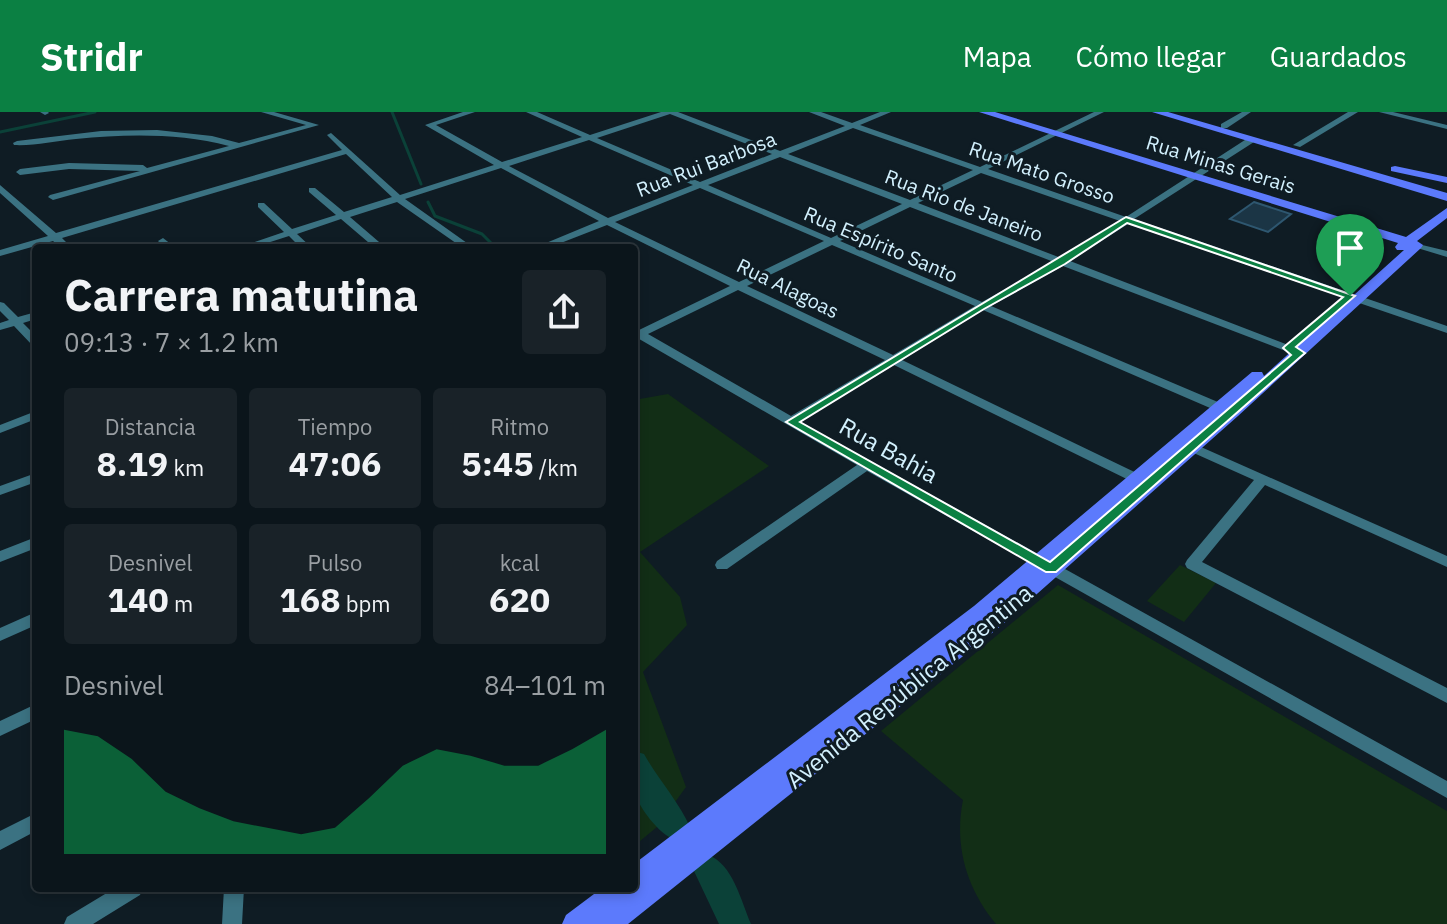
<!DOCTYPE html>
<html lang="es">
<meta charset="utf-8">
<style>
:root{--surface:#0b151b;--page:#192228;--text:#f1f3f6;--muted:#9a9fa3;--line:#2b343a;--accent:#0b8043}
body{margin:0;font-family:"IBM Plex Sans",sans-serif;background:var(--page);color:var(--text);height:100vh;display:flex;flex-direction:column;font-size:30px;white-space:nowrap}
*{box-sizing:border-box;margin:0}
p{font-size:26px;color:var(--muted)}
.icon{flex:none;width:44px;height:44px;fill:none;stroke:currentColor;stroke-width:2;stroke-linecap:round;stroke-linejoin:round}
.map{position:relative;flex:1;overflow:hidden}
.sheet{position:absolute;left:32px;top:132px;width:606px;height:648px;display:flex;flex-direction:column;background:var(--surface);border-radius:8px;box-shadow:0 4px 12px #0003,0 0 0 2px var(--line)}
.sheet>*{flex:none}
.pin{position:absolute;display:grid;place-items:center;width:68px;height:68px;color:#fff;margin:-82px -34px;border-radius:50% 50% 50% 0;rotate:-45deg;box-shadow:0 0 8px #0007}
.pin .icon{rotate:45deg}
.round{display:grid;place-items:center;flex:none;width:84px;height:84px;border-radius:8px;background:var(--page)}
.head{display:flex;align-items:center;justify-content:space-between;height:136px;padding:0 32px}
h1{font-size:44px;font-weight:700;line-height:60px}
.metrics{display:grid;grid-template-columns:repeat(3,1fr);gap:12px;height:136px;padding:8px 32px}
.metrics div{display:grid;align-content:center;border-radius:8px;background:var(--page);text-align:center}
.metrics b{font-size:34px;font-weight:700}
.metrics small{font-size:22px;font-weight:400}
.metrics p{font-size:22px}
.chart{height:224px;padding:16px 32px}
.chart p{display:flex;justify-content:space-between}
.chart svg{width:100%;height:144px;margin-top:8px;fill:var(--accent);opacity:.7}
header{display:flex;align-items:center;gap:48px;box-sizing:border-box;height:112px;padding:0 40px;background:var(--accent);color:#fff}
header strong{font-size:38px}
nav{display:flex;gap:44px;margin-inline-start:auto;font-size:28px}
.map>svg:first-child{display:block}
.green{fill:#122e16}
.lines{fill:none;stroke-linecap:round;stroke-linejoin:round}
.stream{stroke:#0b4138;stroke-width:3}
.river{fill:#0b4138;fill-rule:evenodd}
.building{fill:#1b3545;stroke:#2e5770;stroke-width:2}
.minor{fill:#3b7282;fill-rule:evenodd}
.major{fill:#5c7afc;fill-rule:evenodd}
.route{fill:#0b8043;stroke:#fff;stroke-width:2;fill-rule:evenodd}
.labels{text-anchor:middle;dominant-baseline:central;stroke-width:6;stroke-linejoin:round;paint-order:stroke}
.far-street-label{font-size:20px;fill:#d3f1fe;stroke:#0f1c24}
.street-label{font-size:24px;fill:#d3f1fe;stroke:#0f1c24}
</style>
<header>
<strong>Stridr</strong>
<nav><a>Mapa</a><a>Cómo llegar</a><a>Guardados</a></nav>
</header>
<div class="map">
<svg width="1447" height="812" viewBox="0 0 1447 812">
<rect width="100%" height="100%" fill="#0f1c24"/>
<path class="green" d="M 668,282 L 769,354 L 640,440 L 680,485 L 687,513 L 643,560 L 686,675 L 657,715 L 634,734 L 634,288 Z
M 1180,453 L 1216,471 L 1184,510 L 1147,489 Z
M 1058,473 L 1447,699 L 1447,812 L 996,812 C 966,776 954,733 963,688 L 881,619 Z"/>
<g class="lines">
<path class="stream" d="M 392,0 L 421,72
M 0,20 L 95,0
M 428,90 L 435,104 L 482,122 L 496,136"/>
<path class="river" d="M 634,639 L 644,642 C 658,667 679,690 690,715 L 685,724 L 675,728 C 659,722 639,696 634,679 C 631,667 634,651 634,639 Z
M 708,743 C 733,752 741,789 751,812 L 719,812 L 693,757 L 697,747 Z"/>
</g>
<path class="building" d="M 1254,90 L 1291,102 L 1268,120 L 1230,107 Z"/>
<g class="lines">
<path class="minor" d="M 40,0 L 48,0 L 49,1 L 45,3 Z
M 261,0 L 274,0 L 319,13 L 53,88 L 48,85 L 50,83 L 140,59 L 69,57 L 20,63 L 16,60 L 20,57 L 69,51 L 143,53 L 147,56 L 229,34 C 179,21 127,22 76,27 C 55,29 34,34 14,33 L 13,31 L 17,29 L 101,19 L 157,18 L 212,24 L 239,31 L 306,13 Z
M 463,0 L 475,0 L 436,13 L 502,50 L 582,25 L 526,0 L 537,0 L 590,23 L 661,0 L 678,0 L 780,39 L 845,14 L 809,0 L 821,0 L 852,11 L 880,0 L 891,0 L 860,13 L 980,55 L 1094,0 L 1104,0 L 988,57 L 1126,105 L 1248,26 L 1254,26 L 1254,30 L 1134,107 L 1447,214 L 1447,221 L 1128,112 L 1070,149 L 1304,239 L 1304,243 L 1296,243 L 1063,154 L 991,194 L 1232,296 L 1234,299 L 1232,302 L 1224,302 L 983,198 L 902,248 L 1149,367 L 1151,370 L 1149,373 L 1139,373 L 894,253 L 800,310 L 1447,669 L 1447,686 L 867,359 L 727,457 L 717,457 L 715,453 L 717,449 L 857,353 L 634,224 L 634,216 L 639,218 L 730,174 L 607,113 L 548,136 L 534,136 L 599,109 L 501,56 L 405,87 L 474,136 L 463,136 L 397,90 L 350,105 L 386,136 L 375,136 L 341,107 L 297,122 L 312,136 L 301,136 L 289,124 L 252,136 L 237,136 L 284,120 L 258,95 L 258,91 L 264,91 L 292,117 L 336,103 L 309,80 L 309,76 L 315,76 L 344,100 L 392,85 L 346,42 L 62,126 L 72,136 L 61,136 L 53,129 L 0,144 L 0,138 L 48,124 L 0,81 L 0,73 L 56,121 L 342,38 L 327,23 L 331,21 L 400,83 L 494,53 L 425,13 ZM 670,2 L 772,42 L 700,70 L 597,26 ZM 853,16 L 973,58 L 910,88 L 788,42 ZM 589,28 L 693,73 L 608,106 L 509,54 ZM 780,45 L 902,92 L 831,126 L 708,73 ZM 981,61 L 1120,109 L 1061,146 L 918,91 ZM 700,76 L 824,129 L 739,170 L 615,110 ZM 910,95 L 1054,150 L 982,190 L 840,129 ZM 832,133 L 975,194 L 893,243 L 747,174 ZM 738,178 L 885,248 L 791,304 L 648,222 Z
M 1242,0 L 1251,0 L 1227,16 L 1221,16 L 1221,12 Z
M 1348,0 L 1358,0 L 1300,35 L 1293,33 Z
M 1379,0 L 1393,0 L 1447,13 L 1447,17 Z
M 163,126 L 176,136 L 165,136 L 158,129 Z
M 1414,131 L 1447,139 L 1447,145 L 1414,135 Z
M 0,190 L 4,191 L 18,205 L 36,200 L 36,207 L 23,211 L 36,224 L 36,234 L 32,233 L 14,214 L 0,218 L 0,211 L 9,208 L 0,199 Z
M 36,299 L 36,307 L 0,321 L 0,313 Z
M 1192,331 L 1447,444 L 1447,455 L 1265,373 L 1202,450 L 1447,576 L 1447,591 L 1187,456 L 1185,452 L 1187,448 L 1254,368 L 1187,338 L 1186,335 Z
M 36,361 L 36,370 L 0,383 L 0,374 Z
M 36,425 L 36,436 L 0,450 L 0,439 Z
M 36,500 L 36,513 L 0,529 L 0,516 Z
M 36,592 L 36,607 L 0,624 L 0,609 Z
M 36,701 L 36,719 L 0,738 L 0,719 Z
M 115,776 L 143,776 L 140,783 L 93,812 L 64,812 L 67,805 Z
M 224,776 L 244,776 L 242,812 L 222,812 Z"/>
<path class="major" d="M 979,0 L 995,0 L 1406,125 L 1447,96 L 1447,106 L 1417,129 L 1423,133 L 1421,136 L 1238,304 L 1002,513 L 628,812 L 562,812 L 566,803 L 602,776 L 634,776 L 634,752 L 974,494 L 1252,260 L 1262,260 L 1264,264 L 1404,138 L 1397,138 L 1395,135 L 1398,131 Z
M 1152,0 L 1168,0 L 1447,81 L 1447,89 Z
M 1395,54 L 1447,65 L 1447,71 L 1391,59 L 1391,55 Z"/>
</g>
<path class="route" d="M 1126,105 L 1355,184 L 1296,235 L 1305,241 L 1298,247 L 1056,460 L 1046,460 L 786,310 ZM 1127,111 L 1343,185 L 1285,234 L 1283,236 L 1291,243 L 1050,450 L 800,310 L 984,197 L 1065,152 Z"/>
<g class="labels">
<g class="far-street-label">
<text transform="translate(706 52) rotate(-21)">Rua Rui Barbosa</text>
<text transform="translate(1221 52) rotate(17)">Rua Minas Gerais</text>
<text transform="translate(1042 60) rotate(19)">Rua Mato Grosso</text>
<text transform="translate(964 93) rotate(21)">Rua Rio de Janeiro</text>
<text transform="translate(881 132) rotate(23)">Rua Espírito Santo</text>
<text transform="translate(788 176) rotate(26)">Rua Alagoas</text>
</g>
<g class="street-label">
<text transform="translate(889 338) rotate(29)">Rua Bahia</text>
<text transform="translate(909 574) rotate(-39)">Avenida República Argentina</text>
</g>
</g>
</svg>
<div class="pin" style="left:1350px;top:184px;background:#1e9e55"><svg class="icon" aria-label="arrive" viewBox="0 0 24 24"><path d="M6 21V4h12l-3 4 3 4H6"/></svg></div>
<section class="sheet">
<div class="head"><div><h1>Carrera matutina</h1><p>09:13 · 7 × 1.2 km</p></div><a class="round"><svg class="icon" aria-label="share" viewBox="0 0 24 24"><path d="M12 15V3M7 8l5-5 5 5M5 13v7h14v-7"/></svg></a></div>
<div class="metrics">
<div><p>Distancia</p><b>8.19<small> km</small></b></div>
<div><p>Tiempo</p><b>47:06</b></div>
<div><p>Ritmo</p><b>5:45<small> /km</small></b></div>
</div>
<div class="metrics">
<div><p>Desnivel</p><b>140<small> m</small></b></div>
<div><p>Pulso</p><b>168<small> bpm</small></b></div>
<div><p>kcal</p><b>620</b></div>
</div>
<div class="chart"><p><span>Desnivel</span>84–101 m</p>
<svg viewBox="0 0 160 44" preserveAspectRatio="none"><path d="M0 44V6L10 8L20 15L30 25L40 30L50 34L60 36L70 38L80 36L90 27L100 17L110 12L120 14L130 17L140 17L150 12L160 6V44z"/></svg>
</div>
</section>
</div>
